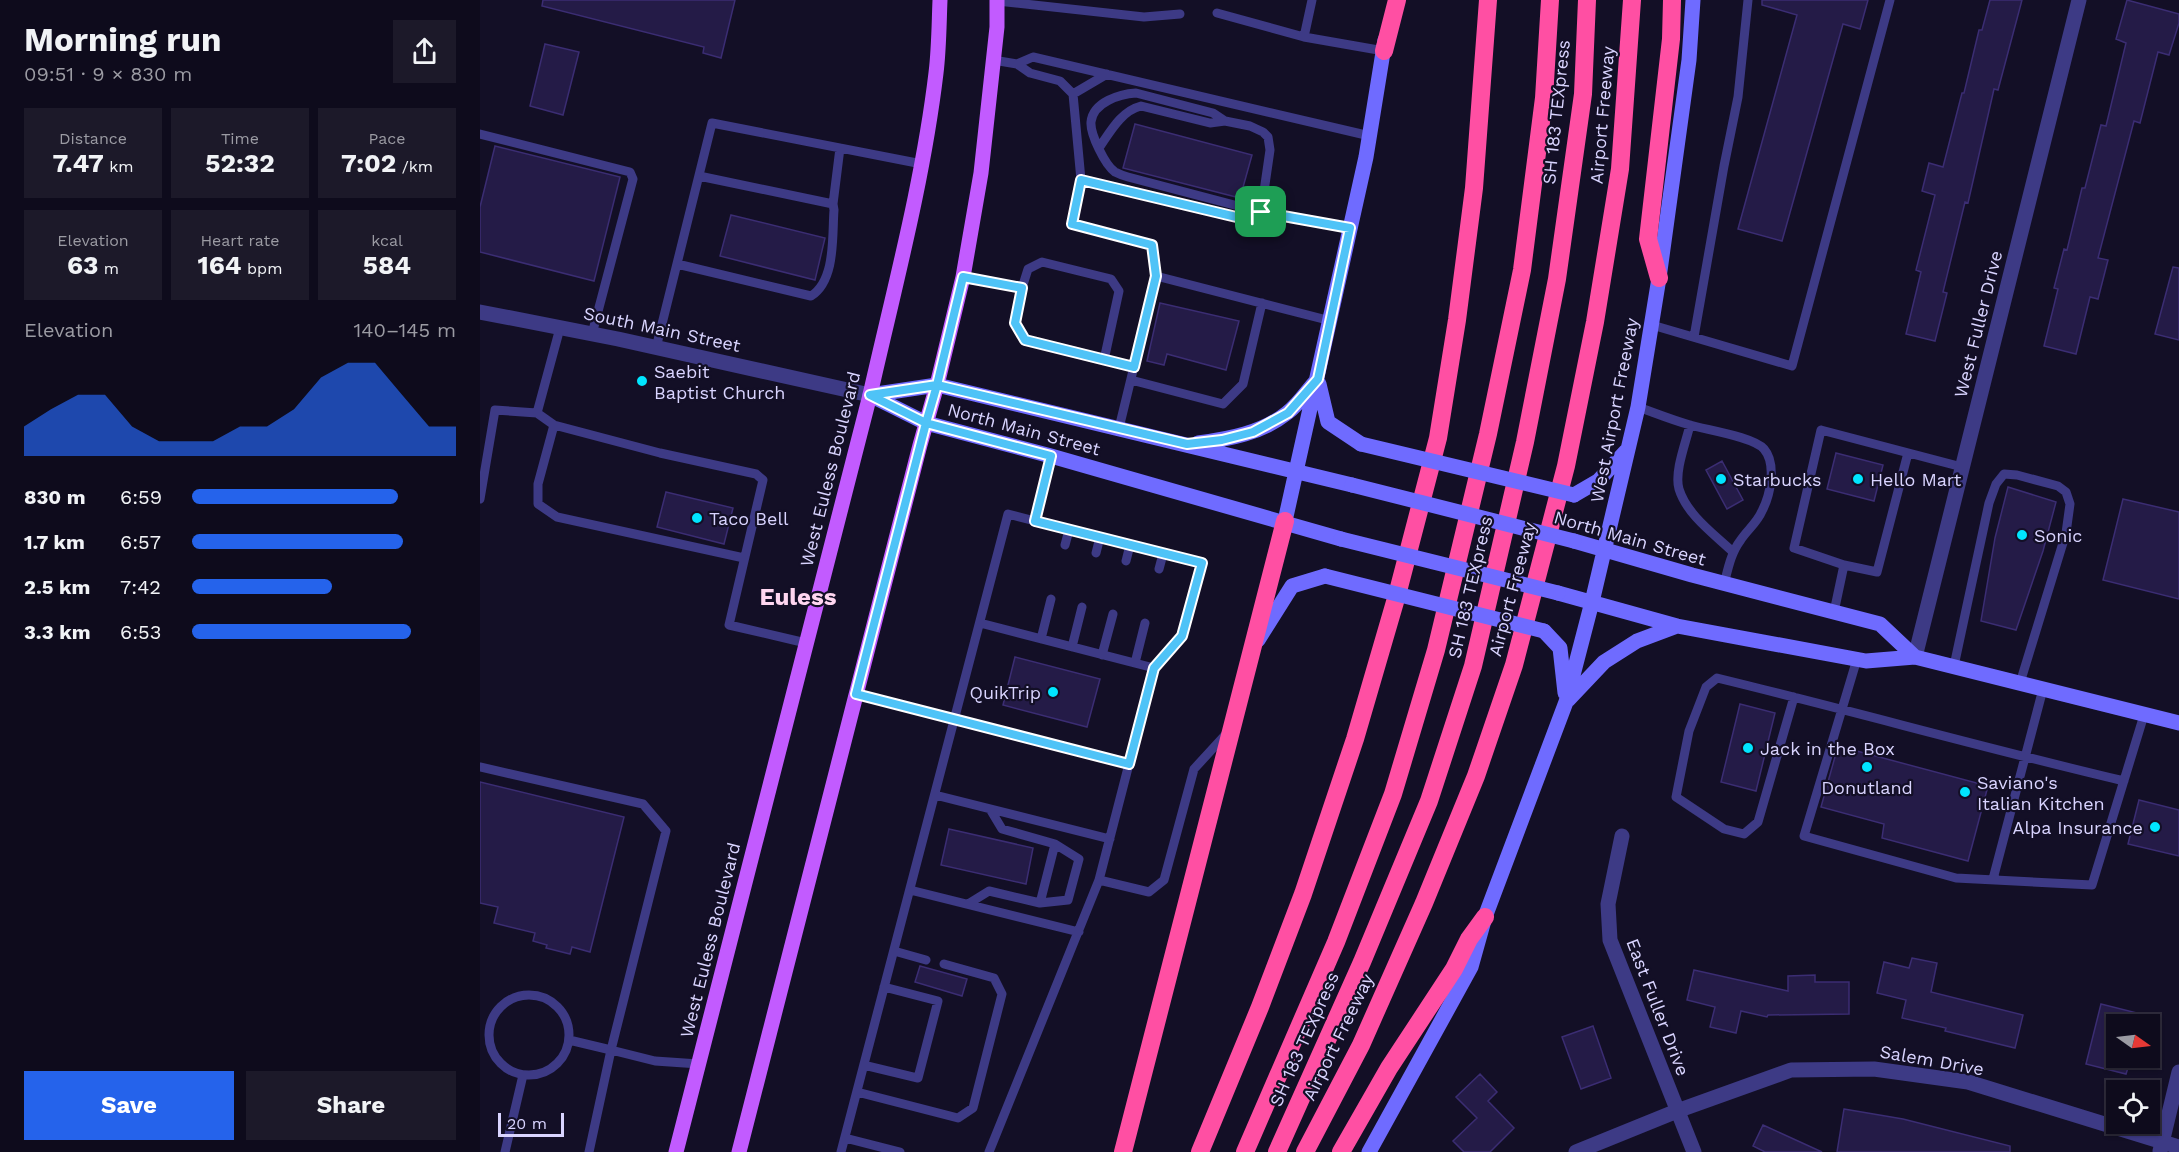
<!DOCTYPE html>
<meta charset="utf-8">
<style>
:root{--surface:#0e0b1c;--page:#1c1929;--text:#f1f3f6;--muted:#9b9ba3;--line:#2e2b3b;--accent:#2563eb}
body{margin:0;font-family:"Work Sans",sans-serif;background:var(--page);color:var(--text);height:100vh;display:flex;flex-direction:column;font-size:22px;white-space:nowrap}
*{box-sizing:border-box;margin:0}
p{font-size:20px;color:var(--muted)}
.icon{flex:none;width:33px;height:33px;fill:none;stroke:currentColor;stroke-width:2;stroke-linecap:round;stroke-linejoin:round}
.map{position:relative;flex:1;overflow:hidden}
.side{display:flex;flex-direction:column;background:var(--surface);width:480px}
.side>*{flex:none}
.needle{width:39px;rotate:104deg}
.fabs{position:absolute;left:1626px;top:1014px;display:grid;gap:12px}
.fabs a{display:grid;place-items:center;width:54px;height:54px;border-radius:0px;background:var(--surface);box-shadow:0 2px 4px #0004,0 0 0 2px var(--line);font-size:30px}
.scale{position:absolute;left:18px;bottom:15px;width:66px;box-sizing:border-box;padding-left:6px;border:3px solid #d9d4ff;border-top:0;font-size:16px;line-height:21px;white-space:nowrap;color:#d9d4ff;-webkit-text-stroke:4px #130f26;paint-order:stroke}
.pin{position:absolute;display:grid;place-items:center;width:51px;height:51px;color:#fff;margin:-26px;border-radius:12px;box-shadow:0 3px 9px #0006}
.round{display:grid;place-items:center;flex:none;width:63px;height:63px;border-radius:0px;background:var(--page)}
.head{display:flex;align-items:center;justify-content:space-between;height:102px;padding:0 24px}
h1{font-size:33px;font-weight:700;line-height:45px}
.figures{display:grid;grid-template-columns:repeat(3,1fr);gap:9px;height:102px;padding:6px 24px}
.figures div{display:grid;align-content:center;border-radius:0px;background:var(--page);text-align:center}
.figures b{font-size:26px;font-weight:700}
.figures small{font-size:16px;font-weight:400}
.figures p{font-size:16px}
.chart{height:168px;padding:12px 24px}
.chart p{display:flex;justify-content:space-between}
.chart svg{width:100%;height:108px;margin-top:6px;fill:var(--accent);opacity:.7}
.button{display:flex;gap:12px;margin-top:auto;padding:12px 24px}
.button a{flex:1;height:69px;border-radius:0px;background:var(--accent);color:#fff;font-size:24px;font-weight:700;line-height:69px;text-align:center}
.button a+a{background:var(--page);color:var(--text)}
ul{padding:0 24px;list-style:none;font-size:20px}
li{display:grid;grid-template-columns:96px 72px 1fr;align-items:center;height:45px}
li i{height:15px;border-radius:8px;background:var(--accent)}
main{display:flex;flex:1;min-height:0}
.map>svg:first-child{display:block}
.building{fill:#241b47;stroke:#3b2d73;stroke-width:1.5}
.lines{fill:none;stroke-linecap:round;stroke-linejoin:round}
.service{stroke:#3d3a85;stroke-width:9}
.minor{stroke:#3d3a85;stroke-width:15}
.tertiary{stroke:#3d3a85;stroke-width:15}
.secondary{stroke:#6f6bff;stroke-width:15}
.primary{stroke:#c25bff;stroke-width:15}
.motorway{stroke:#ff4fa3;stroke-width:18}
.secondary-bridge{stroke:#6f6bff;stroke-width:15}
.route-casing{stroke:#fff;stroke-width:12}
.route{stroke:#4fc3f7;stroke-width:8}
.poi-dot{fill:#00e5ff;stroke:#130f26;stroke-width:2}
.labels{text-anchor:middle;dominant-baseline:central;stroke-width:4.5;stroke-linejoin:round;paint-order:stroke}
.street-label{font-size:18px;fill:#d9d4ff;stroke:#130f26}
.poi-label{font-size:18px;fill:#d9d4ff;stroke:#130f26;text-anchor:start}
.district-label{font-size:24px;font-weight:bold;fill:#ffd6f0;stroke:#130f26}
</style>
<main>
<section class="side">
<div class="head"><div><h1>Morning run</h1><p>09:51 · 9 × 830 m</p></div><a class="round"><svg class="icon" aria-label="share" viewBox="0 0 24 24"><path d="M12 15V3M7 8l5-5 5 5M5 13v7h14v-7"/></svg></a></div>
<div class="figures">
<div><p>Distance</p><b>7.47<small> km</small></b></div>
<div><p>Time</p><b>52:32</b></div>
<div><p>Pace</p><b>7:02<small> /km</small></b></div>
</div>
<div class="figures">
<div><p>Elevation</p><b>63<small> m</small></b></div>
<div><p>Heart rate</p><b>164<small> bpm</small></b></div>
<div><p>kcal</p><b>584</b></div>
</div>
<div class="chart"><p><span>Elevation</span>140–145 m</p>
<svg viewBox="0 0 160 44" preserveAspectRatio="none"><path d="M0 44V32L10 25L20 19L30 19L40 32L50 38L60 38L70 38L80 32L90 32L100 25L110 12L120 6L130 6L140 19L150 32L160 32V44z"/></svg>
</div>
<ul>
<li><b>830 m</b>6:59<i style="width:78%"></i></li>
<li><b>1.7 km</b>6:57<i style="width:80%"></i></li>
<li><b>2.5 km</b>7:42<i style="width:53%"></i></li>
<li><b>3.3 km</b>6:53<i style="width:83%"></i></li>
</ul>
<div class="button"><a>Save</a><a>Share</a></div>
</section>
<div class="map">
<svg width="1699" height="1152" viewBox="0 0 1699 1152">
<rect width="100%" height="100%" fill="#130f26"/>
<path class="building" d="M 63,0 L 255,0 L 241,58 L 223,53 L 224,47 L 62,6 Z
M 1282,0 L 1388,0 L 1380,29 L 1363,24 L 1302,241 L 1258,229 L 1317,15 L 1282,5 Z
M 1510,0 L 1542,0 L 1518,90 L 1514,89 L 1488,203 L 1485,202 L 1463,292 L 1467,293 L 1455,341 L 1426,334 L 1441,272 L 1436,270 L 1455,195 L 1442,191 L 1449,163 L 1463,167 L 1482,93 L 1484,93 L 1499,30 L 1502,30 Z
M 1647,0 L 1699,14 L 1699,23 L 1689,55 L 1678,52 L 1660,123 L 1654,121 L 1618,258 L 1628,260 L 1618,299 L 1610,297 L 1596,354 L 1564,346 L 1578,289 L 1574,288 L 1584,249 L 1587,250 L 1602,188 L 1605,188 L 1621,125 L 1626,126 L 1646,43 L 1636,39 Z
M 65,44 L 99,52 L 83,115 L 50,106 Z
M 655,124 L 772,155 L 760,198 L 643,168 Z
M 15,146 L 140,177 L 114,281 L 0,252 L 0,207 Z
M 251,215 L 345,238 L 335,280 L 240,256 Z
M 1693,267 L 1699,268 L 1699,340 L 1675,334 Z
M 680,303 L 759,321 L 746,370 L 687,354 L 684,365 L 667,361 Z
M 1356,453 L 1403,465 L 1394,501 L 1347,489 Z
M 1242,461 L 1263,500 L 1247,509 L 1226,470 Z
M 1528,487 L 1576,502 L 1563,551 L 1536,630 L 1501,621 L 1515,538 Z
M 186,492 L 253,508 L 244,544 L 177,527 Z
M 1643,499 L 1699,512 L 1699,599 L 1623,580 Z
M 535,657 L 620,679 L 607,727 L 523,705 Z
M 1260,704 L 1295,713 L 1276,791 L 1241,782 Z
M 1358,746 L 1508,786 L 1488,861 L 1402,838 L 1404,824 L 1341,807 Z
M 0,782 L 144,817 L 110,952 L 92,947 L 90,954 L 66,948 L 67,945 L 53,941 L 55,933 L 14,923 L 18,907 L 0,903 Z
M 1659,800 L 1699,810 L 1699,856 L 1648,844 Z
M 469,829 L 553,848 L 546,884 L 461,865 Z
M 1432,958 L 1457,963 L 1451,992 L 1543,1015 L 1535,1048 L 1465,1031 L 1466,1028 L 1422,1018 L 1426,1000 L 1397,993 L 1404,962 L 1429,968 Z
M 440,966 L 487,979 L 482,996 L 435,982 Z
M 1214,970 L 1308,991 L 1308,976 L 1335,975 L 1335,982 L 1369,982 L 1369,1014 L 1288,1015 L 1287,1017 L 1261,1011 L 1256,1033 L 1230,1027 L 1235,1007 L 1207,1000 Z
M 1621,1004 L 1661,1014 L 1659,1024 L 1636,1024 L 1636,1058 L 1651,1058 L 1646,1074 L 1606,1064 Z
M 1113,1026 L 1131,1078 L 1101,1089 L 1082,1037 Z
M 1000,1074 L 1017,1092 L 1008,1101 L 1034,1128 L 1010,1152 L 984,1152 L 973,1141 L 997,1118 L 976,1097 Z
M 1364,1109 L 1423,1119 L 1530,1146 L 1530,1152 L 1357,1152 Z
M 1283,1125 L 1342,1152 L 1285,1152 L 1273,1146 Z"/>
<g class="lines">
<path class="service" d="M 832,0 L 824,37 L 904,51
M 517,1 L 664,17 L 700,14
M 737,13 L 824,37
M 513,60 L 537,64 L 550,73 L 580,81 L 593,94 L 601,180 L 769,220 L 781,212 L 870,228
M 537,64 L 553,57 L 890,136
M 593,94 L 627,74
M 0,134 L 150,172 L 153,179 L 112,334
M 619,148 C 630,132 641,111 661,106 L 730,123 L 745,121 L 770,126 L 783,132 L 788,137 L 790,150 L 781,212 L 648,177 C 644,176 639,174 635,172 C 625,165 610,134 611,122 C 613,102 640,94 656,93 L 733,113 L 745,121
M 219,176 L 353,204 L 360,148
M 601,180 L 592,224 L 673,245 L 676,276 L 851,321
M 197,264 L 331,296 C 356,280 352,236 354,210 L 353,204
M 483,277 L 542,288 L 535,323 L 545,340 L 654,367
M 542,288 L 548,269 L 562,262 L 631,279 L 639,291 L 624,360
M 1172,325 L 1312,366 L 1410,0
M 80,328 L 57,413 L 74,425 L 180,453 L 276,474 L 283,480 L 249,625 L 326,643
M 1214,337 L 1244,166 L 1258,97 L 1268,0
M 176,348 L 232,123 L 442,164
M 651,380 L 743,404 L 763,384 L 782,303
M 1158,407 C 1175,413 1192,420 1210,425 C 1227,430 1274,437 1284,449 C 1297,464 1290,496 1282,511 C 1277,523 1267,530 1260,541 C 1251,553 1248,569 1244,584
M 74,425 L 58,484 L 58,504 L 77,517 L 264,558
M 1210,425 C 1206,442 1194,472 1199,489 C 1207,515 1234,534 1253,552
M 639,428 L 676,276
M 0,499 L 15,410 L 57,413
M 555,521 L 721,563 L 702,636 L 674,668 L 649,764
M 585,545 L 589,530
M 616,553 L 620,537
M 646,561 L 650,545
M 1364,565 L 1397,572 L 1428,453
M 679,569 L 683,554
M 1354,612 L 1364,565 L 1314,548 L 1341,430 L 1482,467
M 500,623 L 674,668
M 561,639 L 571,599
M 592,647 L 602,607
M 622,655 L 633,614
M 1377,659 L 1324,836 L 1476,878 L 1612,885 L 1664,715
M 655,663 L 665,623
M 1474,666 L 1509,503 L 1516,484 L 1524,474 L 1537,475 L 1578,486 L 1586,492 L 1590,504 L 1586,533 L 1540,683
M 376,694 L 649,764 L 619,880 L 509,1152
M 1314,697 L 1278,822 L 1264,834 L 1244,829 L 1196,797 L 1209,731 L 1226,687 L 1237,678 C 1373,711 1508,749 1644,781
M 0,767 L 163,804 L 186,831 L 131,1050 L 175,1061 L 219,1064
M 455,795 L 630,839
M 1513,879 L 1563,689
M 619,880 L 669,892 L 684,880 L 714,769 L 747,733
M 430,890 L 599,932
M 560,903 L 588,900 L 599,859 L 575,844
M 488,904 L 509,891 L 560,903 L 575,844 L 522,829 L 510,809
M 414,951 L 446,960
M9 1035a40 40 0 1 1 80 0a40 40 0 1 1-80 0Z
M 89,1040 L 131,1050 L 109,1152
M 384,1065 L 438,1078 L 458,1001 L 404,987
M 377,1092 L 478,1118 L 493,1108 L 522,994 L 514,978 L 464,964
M 365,1138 L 420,1152
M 25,1152 L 43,1075
M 361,1152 L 528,514 L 555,521 L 571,456"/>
<path class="minor" d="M 1435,657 L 1599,0
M 1142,836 L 1128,904 L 1130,940 L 1214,1152
M 1680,1151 L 1699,1072
M 1096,1152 L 1197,1111 L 1311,1070 L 1394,1069 L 1488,1082 L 1699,1147"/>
<path class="tertiary" d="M 0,312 L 138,339 L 390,395"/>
<path class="secondary" d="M 839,384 L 848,422 L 881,444
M 390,395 L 457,385 L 872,485
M 390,395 L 446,423 L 571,456 L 861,539
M 718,443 C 749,439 782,433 807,413 C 818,405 827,391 836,381
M 1094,495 L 1118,481 L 1146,451
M 805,521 L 886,157 L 905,40
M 1094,541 L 1212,575 L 1400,624 L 1435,657
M 1078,593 L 1197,626 L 1386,661 L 1435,657 L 1699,723
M 1064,631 L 1080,648 L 1085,693
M 778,640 L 812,586 L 845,576
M 1088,700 L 1124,662 L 1157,641 L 1197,626
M 889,1152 L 991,967 L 1005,917 L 1086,702 L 1112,602 L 1158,407 L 1179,278 L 1209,60 L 1213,0"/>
<path class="primary" d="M 196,1152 L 390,395 C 414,289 443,182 456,73 C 459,49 459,24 460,0
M 259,1152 L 440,445 L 457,385 L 483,277 L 501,173 L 517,27 L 517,0"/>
<path class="motorway" d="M 904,51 L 917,0
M 1179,278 L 1168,239 L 1191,39 L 1192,0
M 643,1152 L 805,521
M 720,1152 L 780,1007 L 823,894 L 875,739 L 917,595 L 958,438 L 977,320 L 994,188 L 1008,0
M 765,1152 L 856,942 L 913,794 L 956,650 L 1008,434 L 1042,270 L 1064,98 L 1070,0
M 797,1152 L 882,962 L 949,801 L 993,666 L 1045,442 L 1077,279 L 1103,94 L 1107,0
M 825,1152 L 881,1045 L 944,903 L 996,776 L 1034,665 L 1086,466 L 1115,322 L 1140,169 L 1152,0
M 861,1152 L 909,1068 L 974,969 L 989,939 L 1005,917"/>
<path class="secondary-bridge" d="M 881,444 L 1094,495
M 872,485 L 1094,541
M 861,539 L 1078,593
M 845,576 L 1064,631"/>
</g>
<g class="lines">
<g class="route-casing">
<path id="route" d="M 781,212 L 870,228 L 838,379 L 808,413 L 773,432 L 742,440 L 707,444 L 457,385 L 390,395 L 446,423 L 376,694 L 649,764 L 674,668 L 702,636 L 722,563 L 555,521 L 571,456 L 446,423 L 457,385 L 483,277 L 542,288 L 535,323 L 545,340 L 654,367 L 676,276 L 672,245 L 592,224 L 601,180 L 769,220 L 781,212"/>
</g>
<use href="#route" class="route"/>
</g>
<g class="poi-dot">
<circle cx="162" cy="381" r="6"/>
<circle cx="1241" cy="479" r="6"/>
<circle cx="1378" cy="479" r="6"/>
<circle cx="217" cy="518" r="6"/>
<circle cx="1542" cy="535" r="6"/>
<circle cx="573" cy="692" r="6"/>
<circle cx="1268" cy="748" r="6"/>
<circle cx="1387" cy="767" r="6"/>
<circle cx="1485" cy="792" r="6"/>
<circle cx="1675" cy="827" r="6"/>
</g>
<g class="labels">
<g class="street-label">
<text transform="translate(1076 112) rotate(-84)">SH 183 TEXpress</text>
<text transform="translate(1122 115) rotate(-85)">Airport Freeway</text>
<text transform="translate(1498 324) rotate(-76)">West Fuller Drive</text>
<text transform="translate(182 329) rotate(12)">South Main Street</text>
<text transform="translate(1134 410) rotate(-79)">West Airport Freeway</text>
<text transform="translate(544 429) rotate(15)">North Main Street</text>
<text transform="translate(350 469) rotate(-76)">West Euless Boulevard</text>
<text transform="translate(1150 538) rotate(16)">North Main Street</text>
<text transform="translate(990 587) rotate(-77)">SH 183 TEXpress</text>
<text transform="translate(1032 589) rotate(-75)">Airport Freeway</text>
<text transform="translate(230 940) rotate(-76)">West Euless Boulevard</text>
<text transform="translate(1178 1007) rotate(69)">East Fuller Drive</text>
<text transform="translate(858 1037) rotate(-64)">Airport Freeway</text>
<text transform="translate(824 1039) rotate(-66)">SH 183 TEXpress</text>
<text transform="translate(1452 1060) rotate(10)">Salem Drive</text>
</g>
<g class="poi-label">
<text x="174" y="371">Saebit<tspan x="174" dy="21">Baptist Church</tspan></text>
<text x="1253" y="479">Starbucks</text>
<text x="1390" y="479">Hello Mart</text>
<text x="229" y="518">Taco Bell</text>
<text x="1554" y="535">Sonic</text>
<text x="561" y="692" text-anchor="end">QuikTrip</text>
<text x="1280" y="748">Jack in the Box</text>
<text x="1497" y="782">Saviano's<tspan x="1497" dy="21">Italian Kitchen</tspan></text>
<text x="1387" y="787" text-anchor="middle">Donutland</text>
<text x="1663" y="827" text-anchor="end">Alpa Insurance</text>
</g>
<g class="district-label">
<text x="318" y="597">Euless</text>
</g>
</g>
</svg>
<div class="fabs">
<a><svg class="needle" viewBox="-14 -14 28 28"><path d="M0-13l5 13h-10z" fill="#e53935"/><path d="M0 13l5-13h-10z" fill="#9b9ba3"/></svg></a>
<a><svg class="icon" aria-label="locate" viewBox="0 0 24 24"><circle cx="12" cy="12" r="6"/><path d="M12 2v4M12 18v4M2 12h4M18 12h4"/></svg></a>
</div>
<div class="scale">20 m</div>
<div class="pin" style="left:781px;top:212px;background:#1e9e55"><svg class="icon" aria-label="arrive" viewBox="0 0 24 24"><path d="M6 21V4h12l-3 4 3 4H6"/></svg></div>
</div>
</main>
